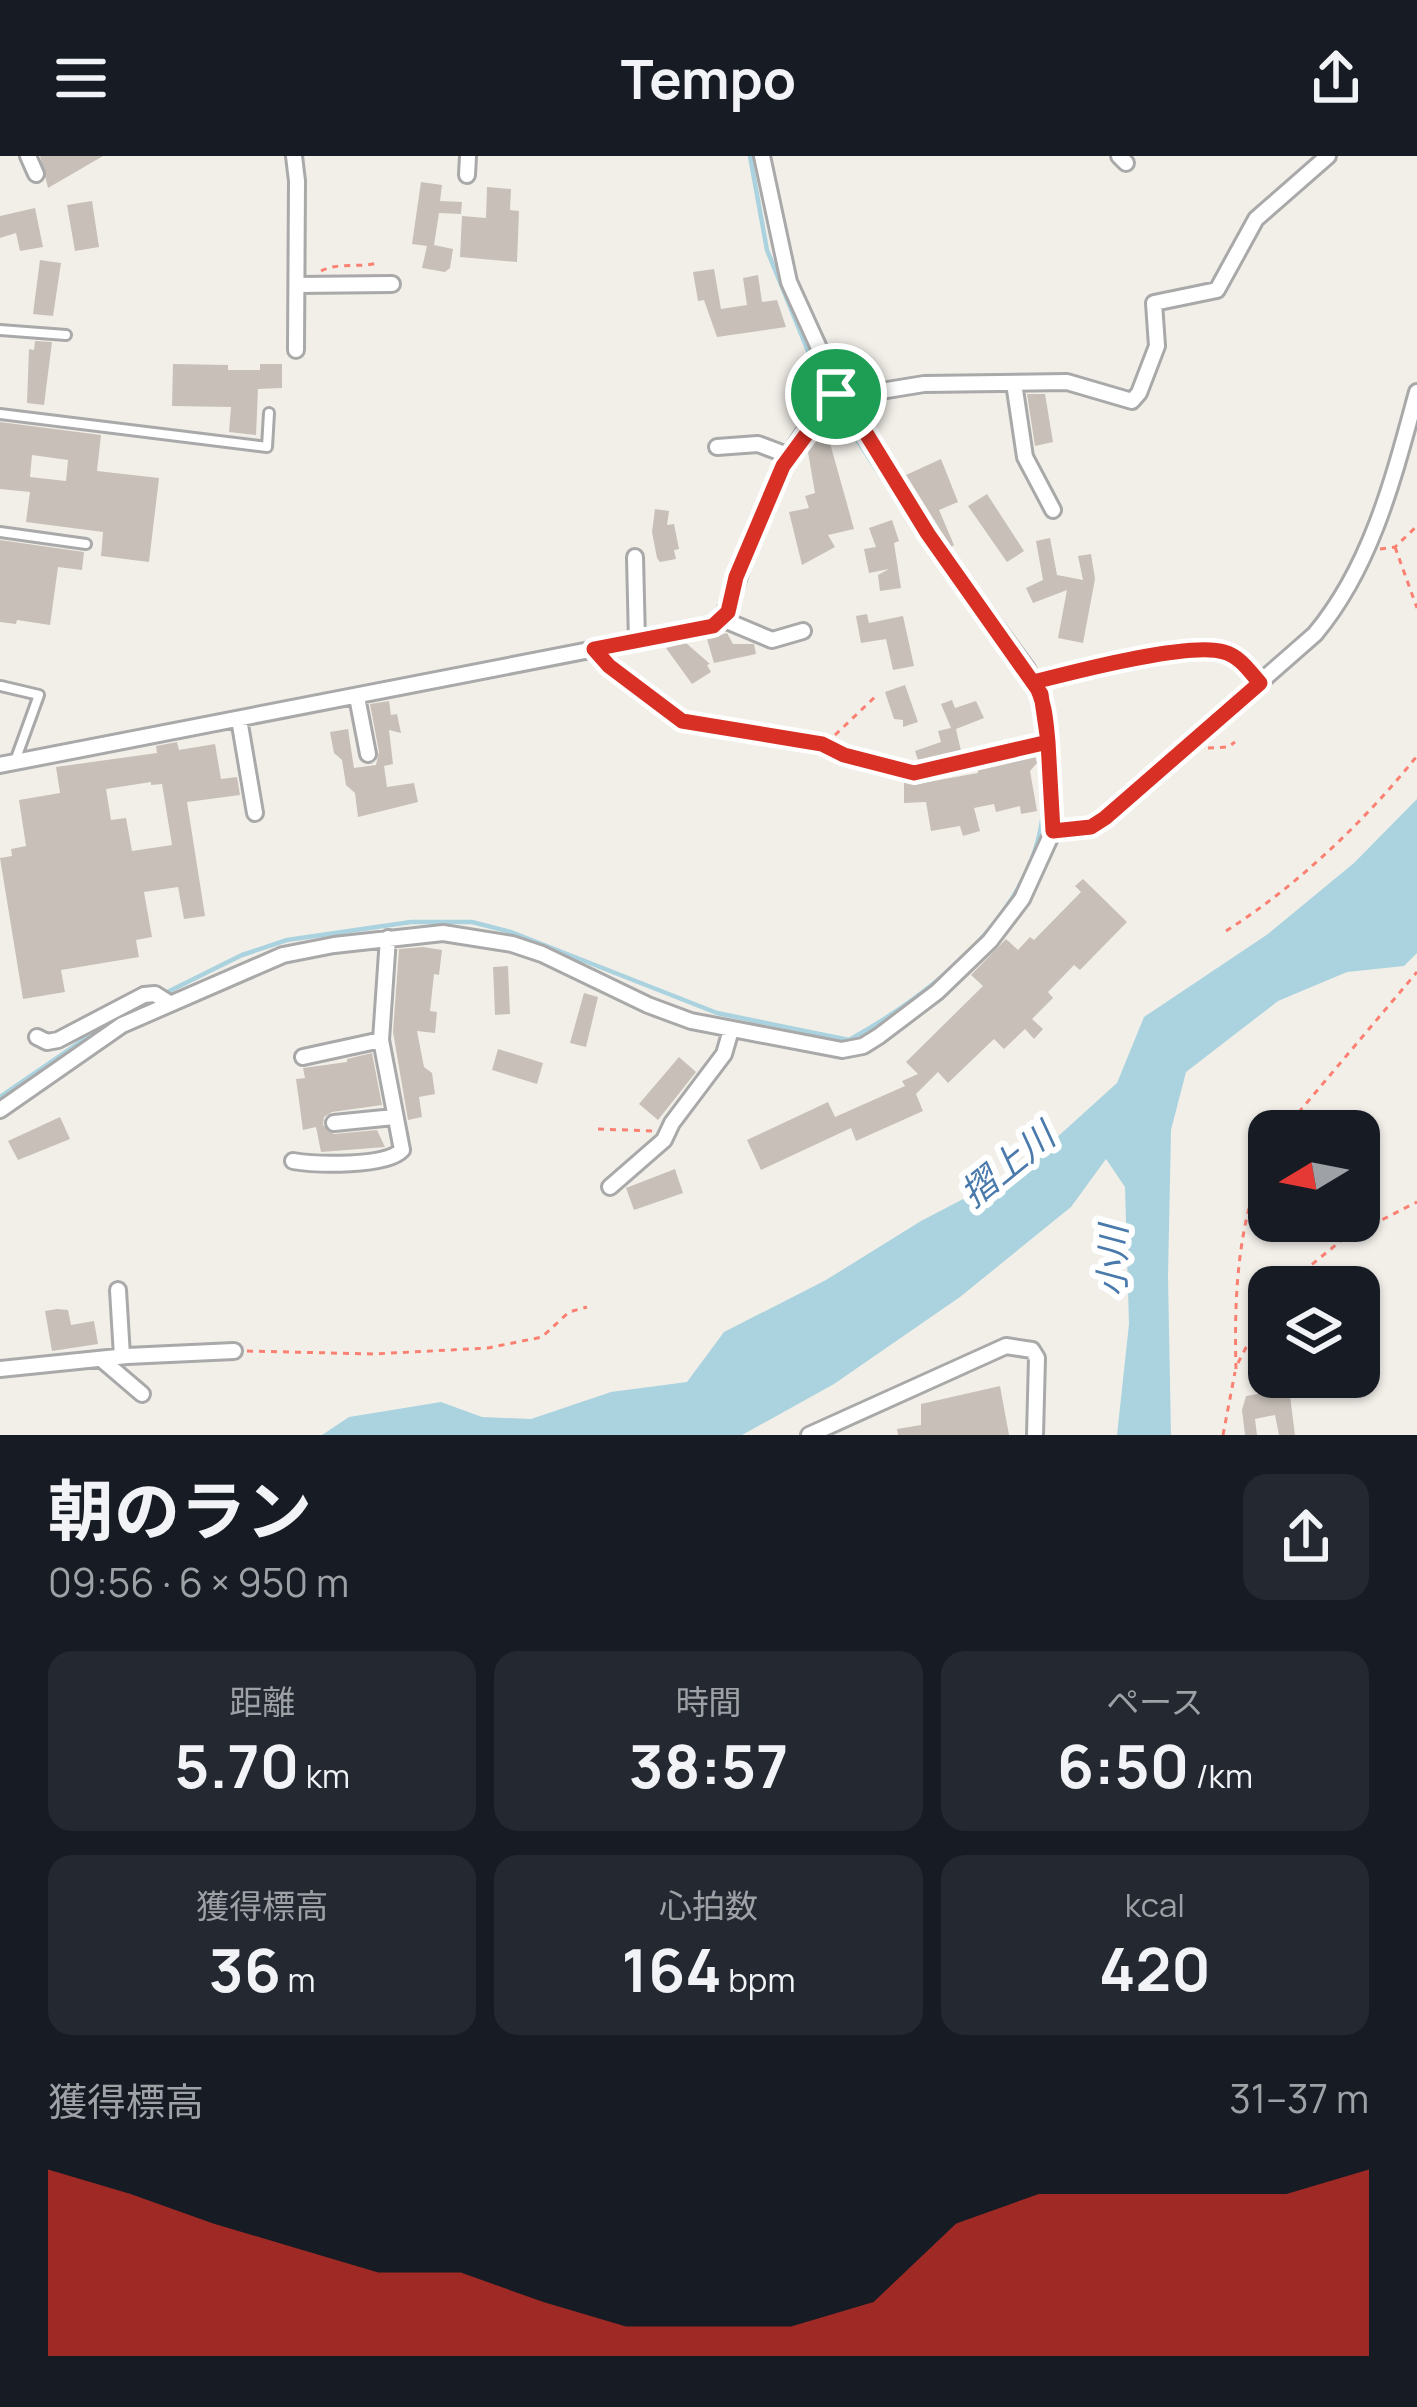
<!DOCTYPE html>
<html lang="ja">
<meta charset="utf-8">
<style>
:root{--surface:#171b24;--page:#242831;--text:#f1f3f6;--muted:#9ea1a6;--accent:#d93025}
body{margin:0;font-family:Manrope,"Noto Sans JP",sans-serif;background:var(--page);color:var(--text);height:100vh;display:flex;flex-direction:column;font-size:45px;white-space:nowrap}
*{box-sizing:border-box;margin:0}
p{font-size:39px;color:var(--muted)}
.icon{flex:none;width:66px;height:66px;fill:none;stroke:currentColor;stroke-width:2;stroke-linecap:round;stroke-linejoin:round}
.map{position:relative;height:1279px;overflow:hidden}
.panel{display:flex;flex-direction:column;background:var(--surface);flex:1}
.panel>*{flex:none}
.needle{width:78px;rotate:260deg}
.fabs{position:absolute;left:1248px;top:954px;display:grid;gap:24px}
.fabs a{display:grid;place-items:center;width:132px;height:132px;border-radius:24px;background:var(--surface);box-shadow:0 3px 9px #0004;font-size:60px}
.pin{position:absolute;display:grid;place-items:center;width:102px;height:102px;color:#fff;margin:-51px;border:6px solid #fff;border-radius:50%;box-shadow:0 3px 12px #0007}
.round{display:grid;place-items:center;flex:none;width:126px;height:126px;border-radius:24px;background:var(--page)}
.overview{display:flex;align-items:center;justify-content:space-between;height:204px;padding:0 48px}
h1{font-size:66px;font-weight:700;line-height:90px}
.figures{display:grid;grid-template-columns:repeat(3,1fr);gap:18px;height:204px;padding:12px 48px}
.figures div{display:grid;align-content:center;border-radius:24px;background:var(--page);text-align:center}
.figures b{font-size:60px;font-weight:700}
.figures small{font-size:33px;font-weight:400}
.figures p{font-size:33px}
.chart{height:336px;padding:24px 48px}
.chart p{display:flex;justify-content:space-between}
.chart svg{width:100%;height:216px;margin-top:12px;fill:var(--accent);opacity:.7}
header{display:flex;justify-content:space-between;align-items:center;height:156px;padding:0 48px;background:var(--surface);font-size:54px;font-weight:700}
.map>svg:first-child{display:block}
.water{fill:#aad3df}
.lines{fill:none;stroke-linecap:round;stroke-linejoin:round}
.stream{stroke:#aad3df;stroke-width:4.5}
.building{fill:#c7bfb8;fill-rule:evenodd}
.lane-casing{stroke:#a9a9a9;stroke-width:14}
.street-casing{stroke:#a9a9a9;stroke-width:20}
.path{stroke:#fa8072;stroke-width:3;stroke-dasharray:6 6;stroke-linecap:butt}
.lane{stroke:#fff;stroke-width:8}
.street{stroke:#fff;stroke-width:14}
.route-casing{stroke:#fff;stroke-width:24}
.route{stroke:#d93025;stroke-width:15}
.labels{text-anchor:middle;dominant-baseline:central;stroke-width:12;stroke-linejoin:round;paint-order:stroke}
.water-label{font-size:36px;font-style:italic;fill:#4a7aab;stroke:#fff}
</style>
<header><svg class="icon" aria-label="menu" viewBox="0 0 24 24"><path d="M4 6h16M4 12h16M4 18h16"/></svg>Tempo<svg class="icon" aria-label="share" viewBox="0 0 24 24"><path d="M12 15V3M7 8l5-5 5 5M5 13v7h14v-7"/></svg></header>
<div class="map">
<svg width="1417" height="1279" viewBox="0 0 1417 1279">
<rect width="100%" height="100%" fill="#f2efe9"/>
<path class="water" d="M 1417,643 L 1417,797 L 1404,810 L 1347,816 L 1278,845 L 1186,916 L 1171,974 L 1168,1120 L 1171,1279 L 1117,1279 L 1129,1168 L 1125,1031 L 1106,1003 L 1071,1051 L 960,1141 L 834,1228 L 742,1279 L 322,1279 L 349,1261 L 441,1246 L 482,1261 L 531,1263 L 611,1236 L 687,1226 L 724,1176 L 826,1124 L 921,1065 L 1023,1012 L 1117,927 L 1144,861 L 1268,778 L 1354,707 Z"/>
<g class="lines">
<path class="stream" d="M 750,0 L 767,94 L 823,232 L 940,410 L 1032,535 L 1042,608
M 0,941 L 115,862 L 242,799 L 287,784 L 411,766 L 472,766 L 511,776 L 717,857 L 849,884 C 939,834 1045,748 1044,637"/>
</g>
<path class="building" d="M 40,0 L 103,0 L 48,32 Z
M 421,26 L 442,29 L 440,45 L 462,46 L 461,58 L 439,57 L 434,89 L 453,93 L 450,112 L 445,116 L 422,112 L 427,90 L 412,88 Z
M 487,31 L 511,33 L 510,54 L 519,55 L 517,106 L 460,101 L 462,60 L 486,62 Z
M 92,45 L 99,91 L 75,95 L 67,49 Z
M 35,52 L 43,91 L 20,95 L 16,77 L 0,82 L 0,60 Z
M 40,104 L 61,107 L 53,160 L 33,158 Z
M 714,113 L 721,153 L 747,149 L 743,122 L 758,119 L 762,146 L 777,144 L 786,171 L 717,181 L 704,144 L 698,145 L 693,116 Z
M 35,185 L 52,186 L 44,249 L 27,247 L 29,193 L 34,194 Z
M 173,208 L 228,209 L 228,214 L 260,214 L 260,208 L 282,208 L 282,232 L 258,233 L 256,279 L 229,276 L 231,251 L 172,250 Z
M 1027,238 L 1045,238 L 1053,286 L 1035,290 Z
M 0,266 L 101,279 L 97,315 L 159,322 L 149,406 L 101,400 L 103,376 L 26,366 L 30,336 L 0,333 ZM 32,299 L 68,304 L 66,325 L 30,321 Z
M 828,280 L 854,373 L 828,379 L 835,391 L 802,409 L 789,356 L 809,352 L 805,340 L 815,337 L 808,296 L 815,283 Z
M 941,303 L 958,346 L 939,354 L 954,389 L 951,391 L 906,319 Z
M 987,338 L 1024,395 L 1007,406 L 968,350 Z
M 655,353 L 669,355 L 667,369 L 674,368 L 679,393 L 674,394 L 676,403 L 660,406 L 657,402 L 652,376 Z
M 892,364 L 899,385 L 894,387 L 901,432 L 880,435 L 878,419 L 889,413 L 869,417 L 864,393 L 876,391 L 869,372 Z
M 1050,382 L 1057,419 L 1083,424 L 1078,400 L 1091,398 L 1095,423 L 1083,487 L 1058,482 L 1067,434 L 1033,447 L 1026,432 L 1043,424 L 1036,385 Z
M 0,384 L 84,396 L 82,414 L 58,411 L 50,469 L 17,464 L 16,468 L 0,466 Z
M 867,458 L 869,467 L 903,460 L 914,510 L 893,514 L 886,483 L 861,487 L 856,460 Z
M 727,477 L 733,488 L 754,488 L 756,498 L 714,507 L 707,483 Z
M 686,487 L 710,508 L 707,509 L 711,516 L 692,528 L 666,492 Z
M 905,529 L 918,566 L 903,571 L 903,564 L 894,563 L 885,536 Z
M 952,544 L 955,552 L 976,545 L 984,562 L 956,573 L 961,595 L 918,604 L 915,595 L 941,586 L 938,575 L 951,572 L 941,548 Z
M 389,545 L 391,559 L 397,558 L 401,577 L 389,574 L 393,608 L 384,610 L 387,631 L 414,627 L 418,646 L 358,661 L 355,637 L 346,629 L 342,604 L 334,597 L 330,576 L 348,573 L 354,612 L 376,609 L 379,596 L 370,548 Z
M 177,586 L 179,594 L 215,588 L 221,623 L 237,621 L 240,639 L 187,646 L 205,760 L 184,763 L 178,731 L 144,736 L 152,781 L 136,784 L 139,801 L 61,814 L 65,836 L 23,843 L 0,702 L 12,700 L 11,693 L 26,690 L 19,644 L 60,637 L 56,611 L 157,597 L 156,590 ZM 151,626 L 151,629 L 162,628 L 172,689 L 132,695 L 126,662 L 111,664 L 106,633 Z
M 1035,600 L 1037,607 L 1030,615 L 1037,655 L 1021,658 L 1020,650 L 996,656 L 994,648 L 974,652 L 980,675 L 963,680 L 960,670 L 931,675 L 926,646 L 904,647 L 904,626 L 917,628 L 978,617 L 978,614 Z
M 1083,723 L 1127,766 L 1080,814 L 1074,809 L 1048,836 L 1053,842 L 1032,863 L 1043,873 L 1034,883 L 1025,873 L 1004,893 L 994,883 L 948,927 L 938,916 L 916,938 L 923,955 L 856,985 L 851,972 L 761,1014 L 747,984 L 828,946 L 835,961 L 905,930 L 902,925 L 918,918 L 906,906 L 983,830 L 971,819 L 1006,783 L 1018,794 L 1030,781 L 1034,784 L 1081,736 L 1075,730 Z
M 423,791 L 442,794 L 439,819 L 434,818 L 430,855 L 437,856 L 435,877 L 417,875 L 424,911 L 432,917 L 435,938 L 419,941 L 422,961 L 408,964 L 393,876 L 399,793 Z
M 508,810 L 510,858 L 495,859 L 493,811 Z
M 584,837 L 598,841 L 586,891 L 570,887 Z
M 498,893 L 543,907 L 537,928 L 492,914 Z
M 372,897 L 382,949 L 332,956 L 324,961 L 323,969 L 334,978 L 377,974 L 385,991 L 321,996 L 316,971 L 303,974 L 296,923 L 305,922 L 303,912 L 347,906 L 347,903 Z
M 679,901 L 696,916 L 658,964 L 639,948 Z
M 60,961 L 70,983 L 18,1004 L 8,985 Z
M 675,1013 L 683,1037 L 634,1054 L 626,1032 Z
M 57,1153 L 68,1154 L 71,1169 L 94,1165 L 98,1188 L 52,1195 L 45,1155 Z
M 1000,1230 L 1009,1279 L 898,1279 L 897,1273 L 921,1269 L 921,1248 Z
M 1289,1232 L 1295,1279 L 1279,1279 L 1275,1259 L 1255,1263 L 1257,1279 L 1245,1279 L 1242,1254 L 1246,1240 Z"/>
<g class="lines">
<g class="lane-casing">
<path id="lane" d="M 0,174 L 66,179
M 0,258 L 267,291 L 269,257
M 0,376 L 86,388
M 1,530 L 39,539 L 15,605"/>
</g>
<g class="street-casing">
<path id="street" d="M 28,0 L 36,18
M 294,0 L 297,25 L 296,194
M 1119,0 L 1126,7
M 467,19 L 468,0
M 297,129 L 392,128
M 1014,227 L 1025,301 L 1053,354
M 844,241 L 924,228 L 1067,226 L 1132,245 L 1139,237 L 1157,190 L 1154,147 L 1217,134 L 1256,63 L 1328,0
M 717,291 L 758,288 L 790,300
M 635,401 L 637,485
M 722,463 L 772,484 L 803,475
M 1034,526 C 1073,515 1190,485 1224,496 C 1240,501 1249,515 1260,527
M 357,541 L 368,598
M 239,563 L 255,657
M 822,588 L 843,599 L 914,617 L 1048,586
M 0,609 L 713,470 C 734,455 744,396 756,369 C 776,322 801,269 840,235
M 1053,675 L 1091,671 L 1105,662 L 1315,478 C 1372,410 1394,320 1417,236
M 37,881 L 47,886 L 58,884 L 144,839 L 155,838 L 169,847
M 303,901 L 381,884
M 0,954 L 122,869 L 283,799 L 334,789 L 443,777 L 512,788 L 542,798 L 648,849 L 691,865 L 842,894 L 863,890 L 879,880 L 937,836 L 990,785 L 1022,743 L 1053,675 L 1048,586 L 1041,539 L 1027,513 L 928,378 L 834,225 L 789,126 L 762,0
M 334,967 L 394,961
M 293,1005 C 316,1009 386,1011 402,994 L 381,884 L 388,782
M 610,1031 L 664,984 L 672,967 L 724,898 L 731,874
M 118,1134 L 122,1200
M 101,1203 L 142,1238
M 0,1213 L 127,1200 L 234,1195
M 809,1279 L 1006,1190 L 1032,1194 L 1037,1202 L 1035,1279"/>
</g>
<path class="path" d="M 321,115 C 338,106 359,112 377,107
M 1395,391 L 1417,452
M 1380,393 L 1395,391 L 1417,370
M 603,504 L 682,565 L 810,586
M 835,579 L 878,538
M 1208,592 L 1228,591 L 1235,586
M 1226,775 C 1297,730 1364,666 1417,600
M 598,973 L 653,975
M 1283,975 L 1417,816
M 1284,1131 L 1342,1084 L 1417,1046
M 247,1195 L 373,1198 L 488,1192 L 542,1181 L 569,1156 L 587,1151
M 1238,1207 L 1269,1147
M 1236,1213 C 1234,1142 1237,1062 1269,997
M 1223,1279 L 1235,1216"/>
<use href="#lane" class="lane"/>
<use href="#street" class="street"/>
</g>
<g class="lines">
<g class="route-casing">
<path id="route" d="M 836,238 L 840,235 L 928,378 L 1041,538 L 1048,586 L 1053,675 L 1091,671 L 1105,662 L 1260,527 C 1249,515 1241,501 1224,496 C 1190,485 1073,516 1034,526 C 1045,545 1046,565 1048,586 L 914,617 L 844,599 L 822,588 L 682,565 L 609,510 L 594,493 L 713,470 L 728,456 L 736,421 L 783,310 L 836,238"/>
</g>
<use href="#route" class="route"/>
</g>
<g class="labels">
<g class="water-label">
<text transform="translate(1007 1008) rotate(-39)">摺上川</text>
<text transform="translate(1112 1105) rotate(-89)">小川</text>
</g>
</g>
</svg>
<div class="fabs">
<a><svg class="needle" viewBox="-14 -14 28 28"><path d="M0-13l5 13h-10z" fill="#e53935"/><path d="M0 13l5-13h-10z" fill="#9ea1a6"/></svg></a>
<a><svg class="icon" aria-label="layers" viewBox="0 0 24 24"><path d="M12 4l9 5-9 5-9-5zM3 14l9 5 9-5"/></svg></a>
</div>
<div class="pin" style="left:836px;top:238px;background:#1e9e55"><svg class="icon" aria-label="arrive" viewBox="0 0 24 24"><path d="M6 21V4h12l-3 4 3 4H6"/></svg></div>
</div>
<section class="panel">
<div class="overview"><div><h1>朝のラン</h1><p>09:56 · 6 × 950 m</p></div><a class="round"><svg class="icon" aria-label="share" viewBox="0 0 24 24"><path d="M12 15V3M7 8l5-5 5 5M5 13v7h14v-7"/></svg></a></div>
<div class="figures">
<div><p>距離</p><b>5.70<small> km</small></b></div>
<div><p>時間</p><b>38:57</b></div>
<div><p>ペース</p><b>6:50<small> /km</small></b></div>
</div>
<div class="figures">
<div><p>獲得標高</p><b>36<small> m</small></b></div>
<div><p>心拍数</p><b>164<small> bpm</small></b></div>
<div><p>kcal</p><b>420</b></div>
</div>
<div class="chart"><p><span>獲得標高</span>31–37 m</p>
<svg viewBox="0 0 160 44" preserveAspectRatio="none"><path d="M0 44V6L10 11L20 17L30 22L40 27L50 27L60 33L70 38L80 38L90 38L100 33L110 17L120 11L130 11L140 11L150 11L160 6V44z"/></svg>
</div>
</section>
